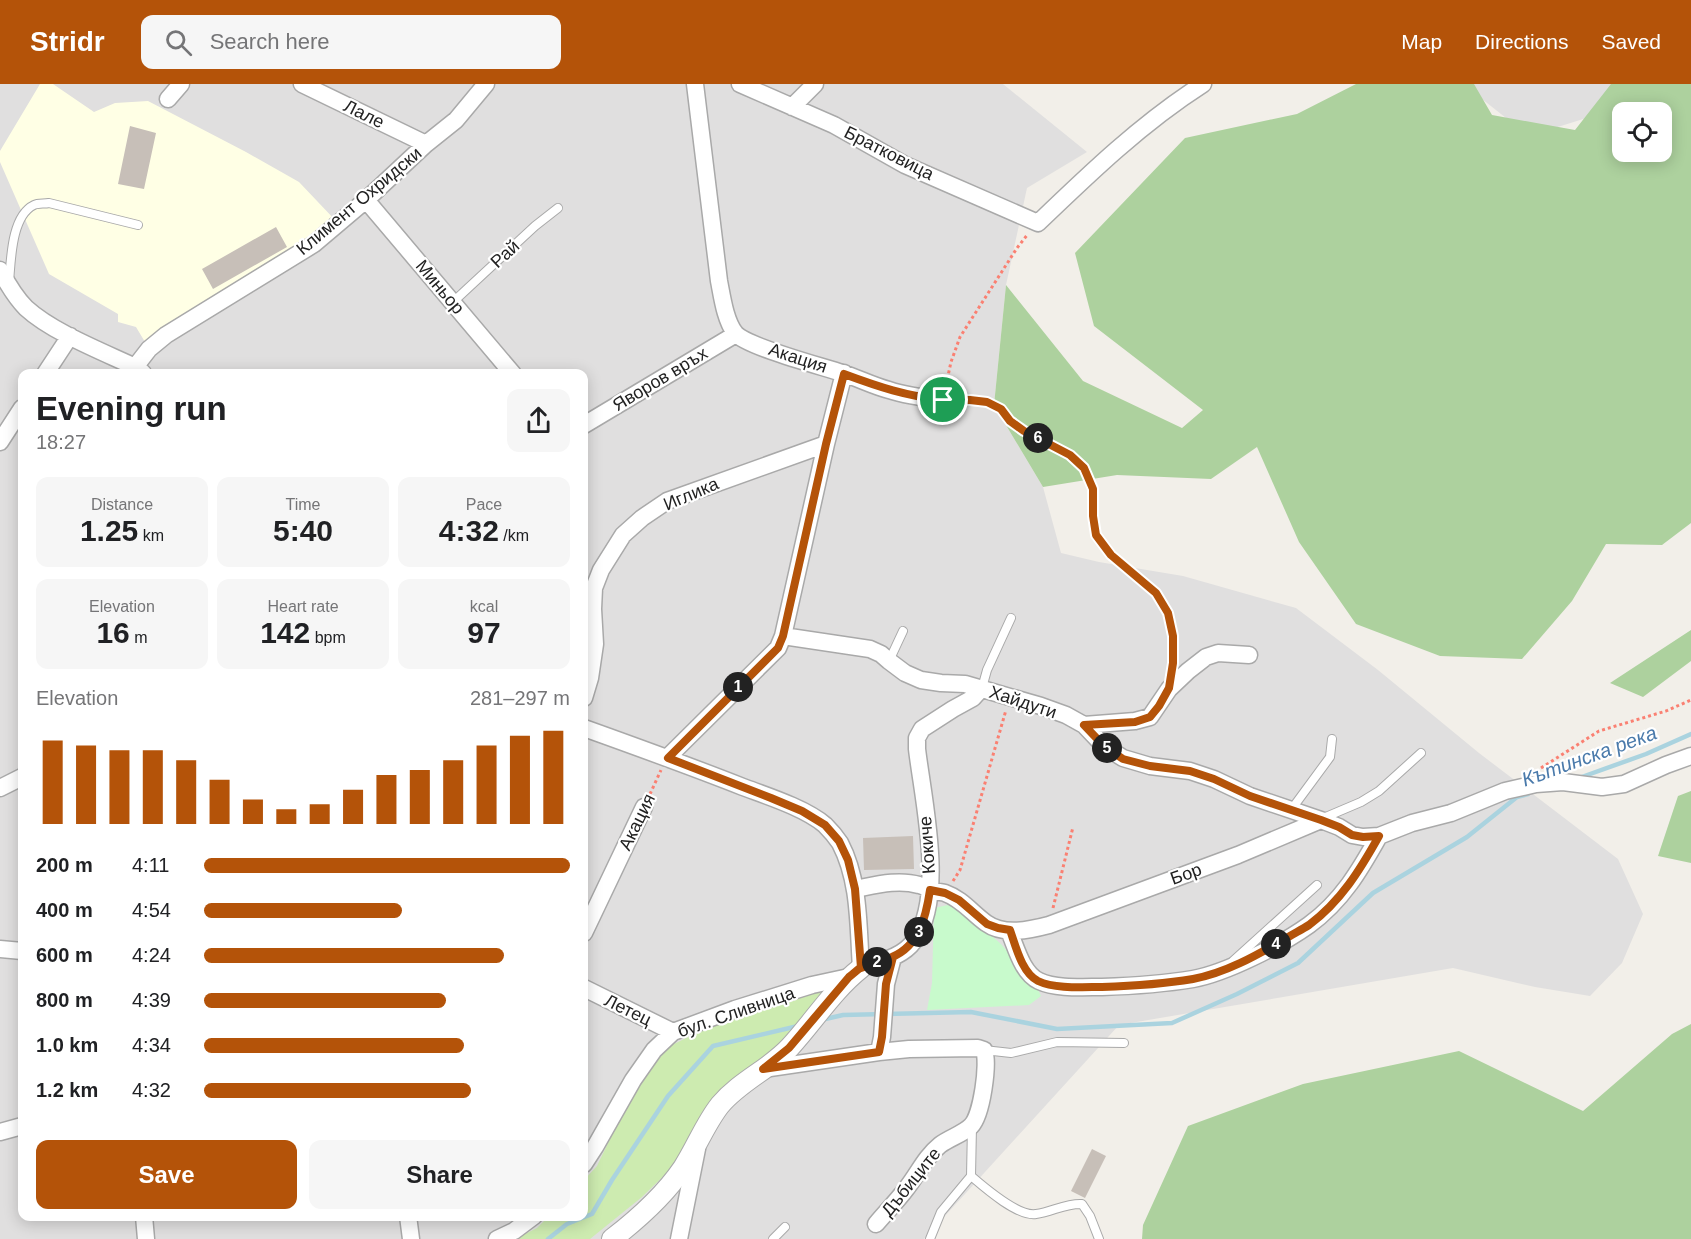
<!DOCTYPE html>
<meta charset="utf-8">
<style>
:root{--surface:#fff;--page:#f6f6f6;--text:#202124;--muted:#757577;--accent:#b45309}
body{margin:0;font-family:Helvetica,sans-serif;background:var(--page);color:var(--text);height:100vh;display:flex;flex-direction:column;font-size:22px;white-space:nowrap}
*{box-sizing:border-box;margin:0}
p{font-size:20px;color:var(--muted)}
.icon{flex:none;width:33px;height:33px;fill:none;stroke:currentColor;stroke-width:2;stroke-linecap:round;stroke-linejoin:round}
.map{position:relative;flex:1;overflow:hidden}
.side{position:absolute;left:18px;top:285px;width:570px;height:852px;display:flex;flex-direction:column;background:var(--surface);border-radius:12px;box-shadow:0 3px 15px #0003}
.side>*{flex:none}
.fabs{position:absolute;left:1612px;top:18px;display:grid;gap:12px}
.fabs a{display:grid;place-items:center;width:60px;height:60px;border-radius:12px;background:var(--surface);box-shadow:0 3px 15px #0003;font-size:30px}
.pin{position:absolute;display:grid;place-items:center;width:51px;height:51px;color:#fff;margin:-26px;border:3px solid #fff;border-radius:50%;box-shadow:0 2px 6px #0007}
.km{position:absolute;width:30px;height:30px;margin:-15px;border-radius:50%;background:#222;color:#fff;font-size:16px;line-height:30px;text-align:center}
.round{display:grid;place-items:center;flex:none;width:63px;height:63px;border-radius:12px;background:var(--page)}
.summary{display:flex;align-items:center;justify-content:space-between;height:102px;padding:0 18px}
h1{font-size:33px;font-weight:700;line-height:45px}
.metrics{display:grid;grid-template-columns:repeat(3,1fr);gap:9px;height:102px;padding:6px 18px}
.metrics div{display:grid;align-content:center;border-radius:12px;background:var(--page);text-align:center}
.metrics b{font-size:30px;font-weight:700}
.metrics small{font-size:16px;font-weight:400}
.metrics p{font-size:16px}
.chart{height:168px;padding:12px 18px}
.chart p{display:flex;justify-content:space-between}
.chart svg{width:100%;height:108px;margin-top:6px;stroke:var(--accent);stroke-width:6}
.cta{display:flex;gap:12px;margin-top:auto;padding:12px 18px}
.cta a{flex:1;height:69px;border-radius:12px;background:var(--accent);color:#fff;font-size:24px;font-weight:700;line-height:69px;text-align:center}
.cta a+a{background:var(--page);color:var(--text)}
ul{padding:0 18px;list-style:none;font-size:20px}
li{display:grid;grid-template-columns:96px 72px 1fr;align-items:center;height:45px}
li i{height:15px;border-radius:8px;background:var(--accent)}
header{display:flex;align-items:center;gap:36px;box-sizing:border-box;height:84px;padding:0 30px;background:var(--accent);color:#fff}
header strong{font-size:28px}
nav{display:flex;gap:33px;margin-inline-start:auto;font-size:21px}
.search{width:420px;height:54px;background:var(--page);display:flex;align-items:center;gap:15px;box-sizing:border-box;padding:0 21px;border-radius:12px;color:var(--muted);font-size:22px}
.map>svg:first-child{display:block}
.residential{fill:#e0dfdf;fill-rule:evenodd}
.education{fill:#ffffe5}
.grass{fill:#cdebb0}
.forest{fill:#add19e;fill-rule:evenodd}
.park{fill:#c8facc}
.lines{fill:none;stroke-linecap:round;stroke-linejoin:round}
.stream{stroke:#aad3df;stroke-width:4.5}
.building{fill:#c7bfb8}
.service-casing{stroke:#a9a9a9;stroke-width:10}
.minor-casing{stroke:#a9a9a9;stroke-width:19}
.tertiary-casing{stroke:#a9a9a9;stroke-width:22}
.path{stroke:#fa8072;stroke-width:3;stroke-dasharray:3 3;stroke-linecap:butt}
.service{stroke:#fff;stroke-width:8}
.minor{stroke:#fff;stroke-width:16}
.tertiary{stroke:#fff;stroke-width:20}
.route-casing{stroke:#fff;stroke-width:12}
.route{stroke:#b45309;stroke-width:8}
.labels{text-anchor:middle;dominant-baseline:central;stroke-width:4.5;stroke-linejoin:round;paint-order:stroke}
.street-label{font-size:18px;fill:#222;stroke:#fff}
.water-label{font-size:20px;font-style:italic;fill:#4a7aab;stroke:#fff}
</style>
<header>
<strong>Stridr</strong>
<div class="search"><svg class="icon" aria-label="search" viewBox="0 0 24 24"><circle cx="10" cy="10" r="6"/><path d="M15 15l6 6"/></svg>Search here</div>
<nav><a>Map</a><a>Directions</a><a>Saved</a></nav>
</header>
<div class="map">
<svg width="1691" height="1155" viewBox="0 0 1691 1155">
<rect width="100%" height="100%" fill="#f2efe9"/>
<path class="residential" d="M 0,0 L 1003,0 L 1087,68 L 1027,104 L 1006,201 L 994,321 L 1043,403 L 1061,469 L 1099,478 L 1183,492 L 1296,524 L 1378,586 L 1479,669 L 1618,775 L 1643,830 L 1622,879 L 1590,912 L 1535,903 L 1453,884 L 1119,941 L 924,1155 L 0,1155 ZM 22,290 L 584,290 L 584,1132 L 22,1132 Z
M 1463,0 L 1691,0 L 1691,6 L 1663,10 L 1529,52 Z"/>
<path class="education" d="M 40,0 L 53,0 L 94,28 L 115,19 L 148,17 L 246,68 L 299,98 L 336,137 L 145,258 L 136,243 L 118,238 L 118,230 L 49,190 L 0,78 L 0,67 Z"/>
<path class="grass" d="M 824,906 L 767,976 L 728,998 L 703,1028 L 675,1081 L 642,1113 L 590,1155 L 515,1155 L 537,1144 L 548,1133 L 584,1132 L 584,1096 L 597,1082 L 629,1015 L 666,964 L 706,944 L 766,920 Z"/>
<path class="forest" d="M 1356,0 L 1474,0 L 1492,31 L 1575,46 L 1611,0 L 1691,0 L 1691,439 L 1662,461 L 1606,460 L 1572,517 L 1522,575 L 1440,572 L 1356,540 L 1299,458 L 1257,363 L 1211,395 L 1117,391 L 1043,403 L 994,321 L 1006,201 L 1083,297 L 1182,344 L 1203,326 L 1094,242 L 1075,169 L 1185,54 L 1297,30 ZM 1662,28 L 1662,68 L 1623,68 L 1623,28 Z
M 1691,546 L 1691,577 L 1643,613 L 1610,599 Z
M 1691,707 L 1691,779 L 1658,772 L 1678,712 Z
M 1691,940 L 1691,1155 L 1142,1155 L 1143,1141 L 1188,1042 L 1303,1000 L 1459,967 L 1583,1027 L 1672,950 Z"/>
<path class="park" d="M 948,821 L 965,828 L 1001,860 L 1035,899 L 1041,912 L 1029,921 L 927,926 L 932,899 L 934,824 Z"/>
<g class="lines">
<path class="stream" d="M 1579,694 L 1646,670 L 1691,650
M 821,936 L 843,931 L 971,928 L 1057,945 L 1172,939 L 1237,910 L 1298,879 L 1373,809 L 1467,753 L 1517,713 L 1528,710
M 548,1155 L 567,1140 L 592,1130 L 612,1096 L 668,1012 L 713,962 L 798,942"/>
</g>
<path class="building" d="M 130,42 L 156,49 L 144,105 L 118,100 Z
M 276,143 L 287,163 L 213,205 L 202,185 Z
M 913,752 L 914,785 L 864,786 L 863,754 Z
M 1092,1065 L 1106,1072 L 1085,1114 L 1071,1107 Z"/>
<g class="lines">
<g class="service-casing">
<path id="service" d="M 9,198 C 11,177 11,132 34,121 C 38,119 44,120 49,119 L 138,141
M 453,218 L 535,142 L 558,124
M 889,577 L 903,547
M 982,604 L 987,586 L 1011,534
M 1291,726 L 1330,673 L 1332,655
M 1321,735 L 1361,718 L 1379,707 L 1421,669
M 1233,877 L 1317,801
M 984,966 L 1011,969 L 1057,958 L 1124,959
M 972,1042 L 971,1092 C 985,1104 1018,1133 1036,1130 C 1052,1128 1066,1119 1082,1120 L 1090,1132 L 1099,1155
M 773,1155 L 785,1143
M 930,1155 L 941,1128 L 971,1092"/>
</g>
<g class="minor-casing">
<path id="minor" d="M 302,0 L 426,60
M 695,0 L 719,197 C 722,212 725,236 735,249 C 747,263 821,282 842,289 C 858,294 873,302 889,306 C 907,312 925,314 943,316
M 740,0 L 834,41 L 905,81 L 1038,139 C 1090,89 1142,39 1203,0
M 168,15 L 181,0
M 792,23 L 815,0
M 366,116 L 513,290
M 0,186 C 7,199 15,213 26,224 C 52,248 103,268 135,283 L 143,289
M 135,283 L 149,265 L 166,251 L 314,160 L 366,116 L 426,60 L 456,36 L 486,0
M 45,290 L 70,252
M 584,341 L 736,250
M 0,358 L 22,324
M 783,552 L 870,565 L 881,570 L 889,577 L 905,589 L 921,596 L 941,599 L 965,600 L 1041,622 L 1066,631 L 1084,641 L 1104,662 L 1123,674 L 1150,682 L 1190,687 L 1214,695 L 1250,712 L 1321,736 L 1339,743 L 1352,751 L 1363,753 L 1379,752 L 1412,739 L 1451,729 L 1505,707 L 1536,700 L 1563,698 L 1602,703 L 1624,700 L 1666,681 L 1691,672
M 584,614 L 590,594 L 595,560 L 593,525 L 594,504 L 601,486 L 623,451 L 642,434 L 667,417 L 826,360
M 1084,641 L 1135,637 L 1150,633 L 1169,605 L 1188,587 L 1206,573 L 1218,569 L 1249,571
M 584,644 C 637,663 690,682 743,703 C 767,712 805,724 825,741 C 830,746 836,753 840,759 C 860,797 858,842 861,884 C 878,878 902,874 914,857 C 946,813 923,716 917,665 L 917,654 L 922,645 L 953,625 L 973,614 L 982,604
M 667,674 L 778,564 L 783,552 L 826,360 L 844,289
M 0,704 L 22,693
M 855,805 C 876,801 898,795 919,801 C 924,802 928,805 932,806 C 936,808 941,808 945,809 C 962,815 972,829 986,839 C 1004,852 1030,846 1049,841 L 1238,771 L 1321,736
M 1009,847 C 1016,863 1022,889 1039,897 C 1056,905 1083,903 1102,903 C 1132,902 1163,900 1193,895 C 1226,889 1281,861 1309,841 C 1342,817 1360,786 1379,752
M 584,849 L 644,723
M 0,865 L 22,867
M 584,904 L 673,948
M 879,968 L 882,953 L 886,900 L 893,873
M 763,985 L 879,968 L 909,965 L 978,964 L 984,966 C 989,979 982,1031 971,1042 C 963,1050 949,1054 940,1061 C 925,1073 918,1090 906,1105 C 897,1117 886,1128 876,1140
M 0,1048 L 22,1042
M 584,1080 L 595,1063 L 633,996 L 654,966 L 673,948 L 735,925 L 812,901 L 849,893
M 144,1132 L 146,1155
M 408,1132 L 411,1155
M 497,1155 L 514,1147 L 534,1132
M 679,1155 L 697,1065"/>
</g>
<g class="tertiary-casing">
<path id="tertiary" d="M 612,1155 C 638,1135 664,1112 683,1084 C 696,1064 705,1040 720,1021 C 740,997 770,985 790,963 C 814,937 833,906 861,884"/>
</g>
<path class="path" d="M 946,301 L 951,278 L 960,253 L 1017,164 L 1028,150
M 958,316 L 987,318 L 1001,325 L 1010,337 L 1024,347 L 1070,371 L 1084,384 L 1093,405 L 1093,432 L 1096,451 L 1111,471 L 1156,509 L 1168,529 L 1173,552 L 1173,579
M 1541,684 L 1599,647 L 1666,627 L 1691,616
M 650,710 L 661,686
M 953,797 L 960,786 L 1006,626
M 1053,824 L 1073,743"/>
<use href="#service" class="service"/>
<use href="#minor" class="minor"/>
<use href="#tertiary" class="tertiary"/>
</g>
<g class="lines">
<g class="route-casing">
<path id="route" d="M 943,316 C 906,312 879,303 844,290 L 826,360 L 783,552 L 778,564 L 668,674 L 771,714 L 802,727 L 825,741 L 839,757 L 848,776 L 855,805 L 861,884 L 893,873 L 886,900 L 882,953 L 879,968 L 763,985 L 789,964 L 849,893 C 853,890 856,887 860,884 C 870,879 882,878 892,873 C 919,862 926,833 930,806 L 945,809 L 959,816 L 987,840 L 998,844 L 1010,846 C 1016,863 1022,889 1038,897 C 1055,905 1083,903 1102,903 C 1132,902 1163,900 1193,895 C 1226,889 1257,871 1285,855 C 1293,850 1301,846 1309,841 C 1341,817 1360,786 1379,752 L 1363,753 L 1352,751 L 1339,743 L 1321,736 L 1250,712 L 1214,695 L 1190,687 L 1150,682 L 1123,675 L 1104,662 L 1084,641 L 1135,638 L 1150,633 L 1159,622 L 1169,604 L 1173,579 L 1173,552 L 1168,529 L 1156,509 L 1111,471 L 1096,451 L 1093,432 L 1093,405 L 1084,384 L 1070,371 L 1024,347 L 1010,337 L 1001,325 L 987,318 L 970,316 L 943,316"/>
</g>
<use href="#route" class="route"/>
</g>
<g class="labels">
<g class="street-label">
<text transform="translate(364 30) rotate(26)">Лале</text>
<text transform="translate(889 69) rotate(27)">Братковица</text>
<text transform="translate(359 117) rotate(-40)">Климент Охридски</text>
<text transform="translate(505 170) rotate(-43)">Рай</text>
<text transform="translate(440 203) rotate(50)">Миньор</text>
<text transform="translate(798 274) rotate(18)">Акация</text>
<text transform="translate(660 295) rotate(-31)">Яворов връх</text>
<text transform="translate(691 410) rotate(-23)">Иглика</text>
<text transform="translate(1023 618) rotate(18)">Хайдути</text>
<text transform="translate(637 738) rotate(-64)">Акация</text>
<text transform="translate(927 761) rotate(-94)">Кокиче</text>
<text transform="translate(1186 790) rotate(-20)">Бор</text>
<text transform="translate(628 926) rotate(26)">Летец</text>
<text transform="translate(736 928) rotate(-19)">бул. Сливница</text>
<text transform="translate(911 1098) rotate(-51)">Дъбиците</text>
</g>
<g class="water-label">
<text transform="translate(1589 672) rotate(-20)">Кътинска река</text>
</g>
</g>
</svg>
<div class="fabs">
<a><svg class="icon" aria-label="locate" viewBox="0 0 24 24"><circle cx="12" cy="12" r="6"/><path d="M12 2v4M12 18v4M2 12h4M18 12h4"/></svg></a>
</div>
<div class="pin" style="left:943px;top:316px;background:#1e9e55"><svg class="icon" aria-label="arrive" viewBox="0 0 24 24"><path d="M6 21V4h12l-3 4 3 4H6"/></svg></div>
<b class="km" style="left:738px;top:603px">1</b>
<b class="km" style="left:877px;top:878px">2</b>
<b class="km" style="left:919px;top:848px">3</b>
<b class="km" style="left:1276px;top:860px">4</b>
<b class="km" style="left:1107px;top:664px">5</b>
<b class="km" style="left:1038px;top:354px">6</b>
<section class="side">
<div class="summary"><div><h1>Evening run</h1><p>18:27</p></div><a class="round"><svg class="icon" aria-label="share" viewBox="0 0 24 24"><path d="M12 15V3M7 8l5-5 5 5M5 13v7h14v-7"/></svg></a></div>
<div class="metrics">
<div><p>Distance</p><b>1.25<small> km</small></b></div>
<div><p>Time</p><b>5:40</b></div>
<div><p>Pace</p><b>4:32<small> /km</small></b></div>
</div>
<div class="metrics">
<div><p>Elevation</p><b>16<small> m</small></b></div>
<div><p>Heart rate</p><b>142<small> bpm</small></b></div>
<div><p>kcal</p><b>97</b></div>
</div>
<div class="chart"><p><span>Elevation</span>281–297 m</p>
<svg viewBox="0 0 160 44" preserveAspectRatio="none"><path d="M5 44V10M15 44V12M25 44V14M35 44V14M45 44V18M55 44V26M65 44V34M75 44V38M85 44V36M95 44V30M105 44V24M115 44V22M125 44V18M135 44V12M145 44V8M155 44V6"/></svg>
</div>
<ul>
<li><b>200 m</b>4:11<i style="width:100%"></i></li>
<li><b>400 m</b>4:54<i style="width:54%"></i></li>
<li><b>600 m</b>4:24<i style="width:82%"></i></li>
<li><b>800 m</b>4:39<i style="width:66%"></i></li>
<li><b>1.0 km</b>4:34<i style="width:71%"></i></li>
<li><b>1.2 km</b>4:32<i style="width:73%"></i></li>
</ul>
<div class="cta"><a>Save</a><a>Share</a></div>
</section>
</div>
